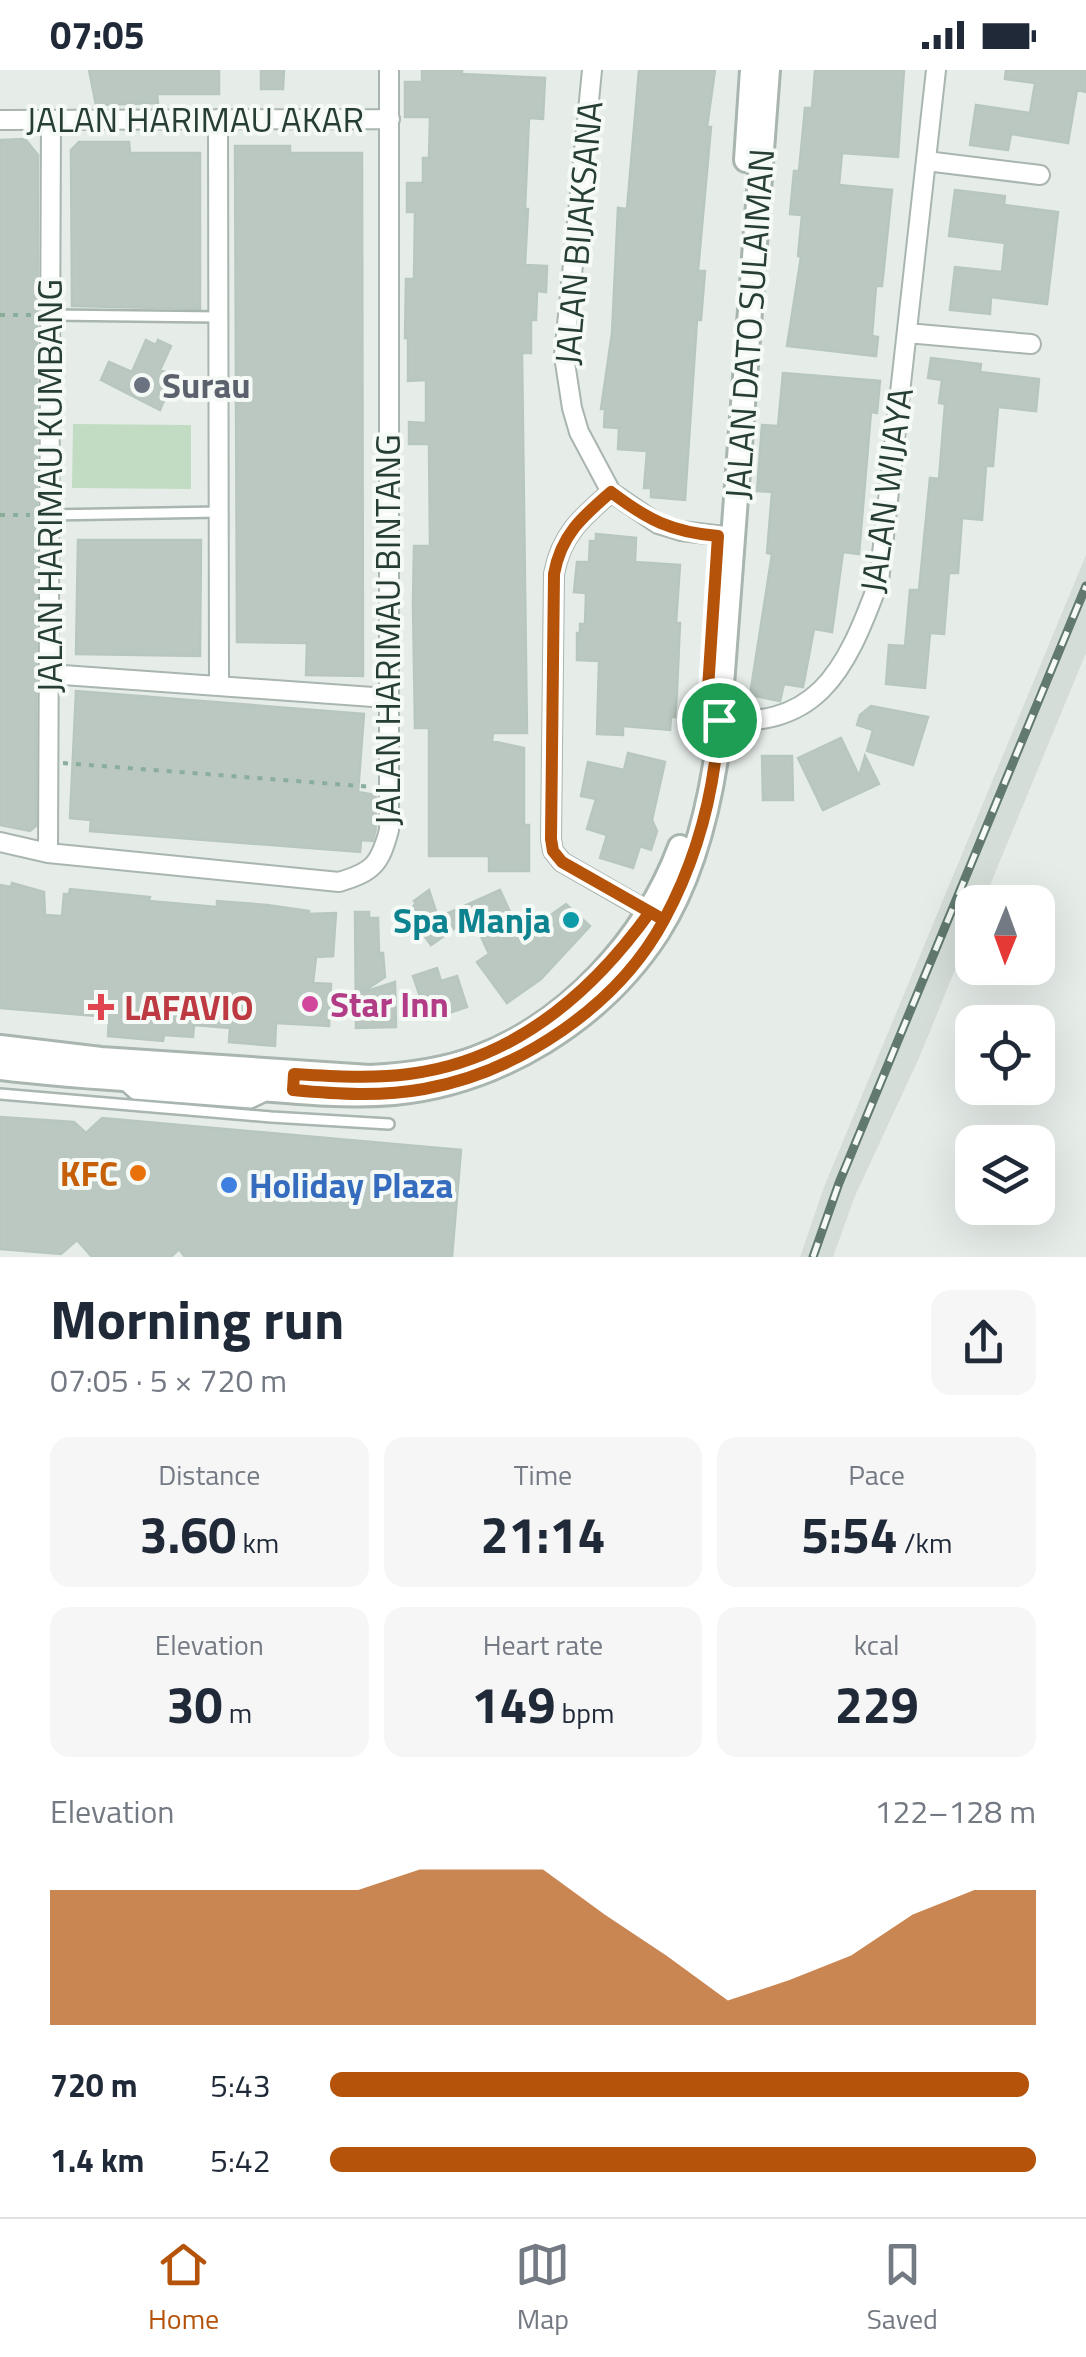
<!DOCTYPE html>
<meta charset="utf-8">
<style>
:root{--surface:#fff;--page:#f6f6f7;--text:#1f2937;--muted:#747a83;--line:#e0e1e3;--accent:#b45309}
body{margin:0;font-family:"Titillium Web",sans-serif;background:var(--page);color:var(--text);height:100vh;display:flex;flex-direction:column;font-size:38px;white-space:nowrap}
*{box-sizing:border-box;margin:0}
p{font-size:32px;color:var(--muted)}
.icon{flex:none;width:55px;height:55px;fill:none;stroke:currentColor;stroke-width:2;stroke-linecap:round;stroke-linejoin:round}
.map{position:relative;height:1187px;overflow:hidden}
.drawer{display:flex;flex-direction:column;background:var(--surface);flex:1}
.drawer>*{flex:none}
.needle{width:65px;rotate:181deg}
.buttons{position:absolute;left:955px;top:815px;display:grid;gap:20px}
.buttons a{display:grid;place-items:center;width:100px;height:100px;border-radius:20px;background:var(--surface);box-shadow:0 10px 40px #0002;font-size:50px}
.pin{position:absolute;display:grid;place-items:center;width:85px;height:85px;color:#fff;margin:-42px;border:5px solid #fff;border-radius:50%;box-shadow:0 2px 10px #0007}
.round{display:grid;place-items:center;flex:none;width:105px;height:105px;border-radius:20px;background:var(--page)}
.headline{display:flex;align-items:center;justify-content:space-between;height:170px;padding:0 50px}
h1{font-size:55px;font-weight:700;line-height:75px}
.stats{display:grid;grid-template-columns:repeat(3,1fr);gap:15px;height:170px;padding:10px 50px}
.stats div{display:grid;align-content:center;border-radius:20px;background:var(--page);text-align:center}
.stats b{font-size:50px;font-weight:700}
.stats small{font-size:28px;font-weight:400}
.stats p{font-size:28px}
.chart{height:280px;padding:20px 50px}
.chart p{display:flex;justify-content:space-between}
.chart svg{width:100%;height:180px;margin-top:10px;fill:var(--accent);opacity:.7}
ul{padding:0 50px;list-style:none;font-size:32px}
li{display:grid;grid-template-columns:160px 120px 1fr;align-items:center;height:75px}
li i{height:25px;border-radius:12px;background:var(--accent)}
.status{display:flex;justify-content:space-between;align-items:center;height:70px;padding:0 50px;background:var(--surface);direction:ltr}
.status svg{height:28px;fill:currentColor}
.dock{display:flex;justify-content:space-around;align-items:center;height:140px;border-top:2px solid var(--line);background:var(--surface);font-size:28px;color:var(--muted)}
.dock a{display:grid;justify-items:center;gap:5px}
.dock .current{color:var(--accent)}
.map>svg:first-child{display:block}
.built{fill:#d4ddd7}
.park{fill:#c1dcc3}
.building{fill:#bbc8c1;stroke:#b8c7be;stroke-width:2.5}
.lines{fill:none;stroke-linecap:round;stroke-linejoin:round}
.service-casing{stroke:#a9b5af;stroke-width:14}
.minor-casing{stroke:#a9b5af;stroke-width:22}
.tertiary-casing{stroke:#a9b5af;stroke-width:28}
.path{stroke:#89ae9c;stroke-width:4;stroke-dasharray:5 8;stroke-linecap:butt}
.service{stroke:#fff;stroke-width:9}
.minor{stroke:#fff;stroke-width:18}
.tertiary{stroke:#fff;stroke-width:22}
.rail-casing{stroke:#61796e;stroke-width:9}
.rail{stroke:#f6faf7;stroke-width:5;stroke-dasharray:15;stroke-linecap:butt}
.route-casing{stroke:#fff;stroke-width:20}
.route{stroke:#b45309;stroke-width:12}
.worship-dot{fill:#6b7280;stroke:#f6faf7;stroke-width:4}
.culture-dot{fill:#0f9aa8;stroke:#f6faf7;stroke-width:4}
.hotel-dot{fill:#d1479c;stroke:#f6faf7;stroke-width:4}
.health-dot{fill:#e0444e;stroke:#f6faf7;stroke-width:4}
.food-dot{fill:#e8710a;stroke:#f6faf7;stroke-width:4}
.shop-dot{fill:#3f7fe0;stroke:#f6faf7;stroke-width:4}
.labels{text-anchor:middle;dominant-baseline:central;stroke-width:8;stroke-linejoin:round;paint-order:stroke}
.street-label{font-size:35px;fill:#263e33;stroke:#f6faf7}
.worship-label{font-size:35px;font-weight:bold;fill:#5b616d;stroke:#f6faf7;text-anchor:start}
.culture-label{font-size:35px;font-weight:bold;fill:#0d838f;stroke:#f6faf7;text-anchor:end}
.hotel-label{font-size:35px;font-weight:bold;fill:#b23c85;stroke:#f6faf7;text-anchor:start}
.health-label{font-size:35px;font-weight:bold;fill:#be3a42;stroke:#f6faf7;text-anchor:start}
.food-label{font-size:35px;font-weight:bold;fill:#c56008;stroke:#f6faf7;text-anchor:end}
.shop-label{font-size:35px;font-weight:bold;fill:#366cbe;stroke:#f6faf7;text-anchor:start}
</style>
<div class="status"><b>07:05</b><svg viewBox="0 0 49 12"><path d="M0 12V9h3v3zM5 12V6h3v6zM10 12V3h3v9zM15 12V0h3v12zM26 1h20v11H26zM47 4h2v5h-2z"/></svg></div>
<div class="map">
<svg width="1086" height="1187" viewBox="0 0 1086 1187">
<rect width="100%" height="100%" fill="#e6ede9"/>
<path class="built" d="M 1086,485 L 1086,583 L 983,832 L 972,832 L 972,858 L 919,988 L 855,1126 L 833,1187 L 800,1187 L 824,1117 Z"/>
<path class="park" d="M 73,354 L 191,355 L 191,419 L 72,418 Z"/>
<path class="building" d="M 89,0 L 219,0 L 219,24 L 157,24 L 158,33 L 96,35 Z
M 261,0 L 284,0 L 283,19 L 261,19 Z
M 422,0 L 462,0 L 462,4 L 545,8 L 543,49 L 529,48 L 525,139 L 528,139 L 525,195 L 547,196 L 546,222 L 537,221 L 536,250 L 531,250 L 531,283 L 522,283 L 527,663 L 493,663 L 492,671 L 524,678 L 524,755 L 529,755 L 529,801 L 489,801 L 489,786 L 429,786 L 429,658 L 415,658 L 413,535 L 414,476 L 430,476 L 429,374 L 409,374 L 409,352 L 426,353 L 426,310 L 408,311 L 408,268 L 405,268 L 406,209 L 414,209 L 415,142 L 407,142 L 407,113 L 423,113 L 423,88 L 429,88 L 430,47 L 405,47 L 405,12 L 422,12 Z
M 639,0 L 715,0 L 707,57 L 711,57 L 698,201 L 705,201 L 701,250 L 697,250 L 685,430 L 651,427 L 651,418 L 644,418 L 647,381 L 618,379 L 619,358 L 604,357 L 605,339 L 601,339 L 612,263 L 618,138 L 627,139 Z
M 815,0 L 904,0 L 898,87 L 842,83 L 839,115 L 892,120 L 882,216 L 876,216 L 872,266 L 878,267 L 876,286 L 787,276 L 801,187 L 798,186 L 802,145 L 790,144 L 794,101 L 799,101 L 805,38 L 812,38 Z
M 1006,0 L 1086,0 L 1086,22 L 1077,20 L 1068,73 L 1011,64 L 1008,80 L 970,75 L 976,35 L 1030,43 L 1035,13 L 1005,9 Z
M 25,69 L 38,85 L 36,756 L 30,761 L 0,755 L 0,70 Z
M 79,72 L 129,72 L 130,83 L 200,83 L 200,239 L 72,236 L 71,80 Z
M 235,76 L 290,76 L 290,83 L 362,83 L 363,606 L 306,605 L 307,573 L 237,572 Z
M 955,120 L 1005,126 L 1004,135 L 1058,142 L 1047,234 L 991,227 L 990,244 L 950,240 L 955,197 L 1002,202 L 1005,173 L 949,166 Z
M 146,270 L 156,275 L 158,270 L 171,276 L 160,300 L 174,306 L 160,340 L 101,310 L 109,292 L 132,302 Z
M 931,288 L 981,294 L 980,302 L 1039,309 L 1036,341 L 998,337 L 993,396 L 986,396 L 982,450 L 962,448 L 958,503 L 949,503 L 944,564 L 930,563 L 925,618 L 886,614 L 889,575 L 905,576 L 910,520 L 919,520 L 930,408 L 939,409 L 945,334 L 939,333 L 942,310 L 928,308 Z
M 783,303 L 880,311 L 877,343 L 871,342 L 859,484 L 843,482 L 832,562 L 814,559 L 803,617 L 784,614 L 780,631 L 750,625 L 772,484 L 767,483 L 772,422 L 757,421 L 762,355 L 778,356 Z
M 596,464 L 636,468 L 635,492 L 680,495 L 676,553 L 680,553 L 677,622 L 675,647 L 671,647 L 670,660 L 623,656 L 623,665 L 597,664 L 599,591 L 577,590 L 577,563 L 580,563 L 580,554 L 585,554 L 586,523 L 574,522 L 577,492 L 589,492 L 590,471 L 596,471 Z
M 78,470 L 201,470 L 200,586 L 76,584 Z
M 76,621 L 364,644 L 358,722 L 376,725 L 376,758 L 373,771 L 361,770 L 360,782 L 90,761 L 91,750 L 70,748 Z
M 871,636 L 928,647 L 913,695 L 867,681 L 873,660 L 857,655 L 860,645 Z
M 841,668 L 859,706 L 865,686 L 879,714 L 823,740 L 798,688 Z
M 628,683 L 665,692 L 652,750 L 657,761 L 651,780 L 640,776 L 633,798 L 600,788 L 607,765 L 587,759 L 596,729 L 581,726 L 588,692 L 624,700 Z
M 762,686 L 792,686 L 793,730 L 763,730 Z
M 12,813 L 44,822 L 45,845 L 62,846 L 64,824 L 69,824 L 70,819 L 150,827 L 149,831 L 217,837 L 217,831 L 267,835 L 309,841 L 308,844 L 336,843 L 333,886 L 316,887 L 313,913 L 331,914 L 329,956 L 276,953 L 275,976 L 229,972 L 230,958 L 194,955 L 193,967 L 164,965 L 163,971 L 108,966 L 109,947 L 0,938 L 0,815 L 11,817 Z
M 429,820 L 444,866 L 431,875 L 408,843 L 416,833 L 414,831 Z
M 500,820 L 526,877 L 551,845 L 566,834 L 590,856 L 541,909 L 507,933 L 477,892 L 489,884 L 472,847 L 454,859 L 444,845 Z
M 355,842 L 369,842 L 369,848 L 378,848 L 379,883 L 383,883 L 385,907 L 361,923 L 395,912 L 396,957 L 356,958 Z
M 437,898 L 441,911 L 457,906 L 467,937 L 428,950 L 413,906 Z
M 0,1047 L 74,1052 L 86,1063 L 102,1048 L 461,1080 L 452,1187 L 185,1187 L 179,1179 L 171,1187 L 92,1187 L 77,1170 L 61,1184 L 0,1179 Z"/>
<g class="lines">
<g class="service-casing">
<path id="service" d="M 51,245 L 218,247
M 49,445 L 219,442
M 124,1015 L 134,1024 L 251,1033 L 268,1025
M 0,1024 L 271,1047 L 389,1054"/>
</g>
<g class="minor-casing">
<path id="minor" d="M 592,0 L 564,286 L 572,338 L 579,362 L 611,422 L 658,454 L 681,461 L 733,467
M 218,49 L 219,616
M 0,50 L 390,49
M 926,91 L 1040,105
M 907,263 L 1031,274
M 611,422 C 582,447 561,465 554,504 L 551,769 L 553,781 L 562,792 L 658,847
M 49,604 L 387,628
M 706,649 C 817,663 845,603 879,511 L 936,0
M 0,772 L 48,783 L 339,812 C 373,802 380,794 389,760 L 389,0
M 48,783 L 51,50"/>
</g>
<g class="tertiary-casing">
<path id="tertiary" d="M 746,90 L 752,0
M 0,977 L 101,989 L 370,1007 C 406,1005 442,1001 476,988 C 569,954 646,868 680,777
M 0,998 C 70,1007 141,1010 212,1015 C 272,1019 334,1028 394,1023 C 499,1013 601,950 658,862 C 692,808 708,744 717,682 L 768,0"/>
</g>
<path class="path" d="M 0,245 L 35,245
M 0,445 L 30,445
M 63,693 L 373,717"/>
<use href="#service" class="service"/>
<use href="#minor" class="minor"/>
<use href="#tertiary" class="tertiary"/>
<g class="rail-casing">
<path id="rail" d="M 813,1187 L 839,1113 L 1086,516"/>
</g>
<use href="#rail" class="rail"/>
</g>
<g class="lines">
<g class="route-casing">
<path id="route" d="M 719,650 L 706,649 L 718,466 C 671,462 648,450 611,422 C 582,447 561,465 554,504 L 551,769 L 553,781 L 562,792 L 664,850 C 618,936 519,1002 424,1019 C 380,1027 337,1024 293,1020 L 294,1004 C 332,1006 371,1009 409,1004 C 512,991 591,924 650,842 L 664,850 C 698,787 715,721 719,650"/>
</g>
<use href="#route" class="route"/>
</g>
<circle class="worship-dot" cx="142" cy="315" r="10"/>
<circle class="culture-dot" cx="571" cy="850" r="10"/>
<circle class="hotel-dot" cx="310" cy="934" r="10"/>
<path class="health-dot" d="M96 922h10v10h10v10h-10v10h-10v-10h-10v-10h10z"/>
<circle class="food-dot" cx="138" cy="1103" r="10"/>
<circle class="shop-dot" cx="229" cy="1115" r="10"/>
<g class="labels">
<g class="street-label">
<text x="195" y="49">JALAN HARIMAU AKAR</text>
<text transform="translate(578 163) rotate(-85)">JALAN BIJAKSANA</text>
<text transform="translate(749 254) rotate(-86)">JALAN DATO SULAIMAN</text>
<text transform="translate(49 416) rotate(-90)">JALAN HARIMAU KUMBANG</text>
<text transform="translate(886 420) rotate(-82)">JALAN WIJAYA</text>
<text transform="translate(387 560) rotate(-90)">JALAN HARIMAU BINTANG</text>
</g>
<g class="worship-label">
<text x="162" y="315">Surau</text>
</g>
<g class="culture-label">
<text x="551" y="850">Spa Manja</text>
</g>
<g class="hotel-label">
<text x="330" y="934">Star Inn</text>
</g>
<g class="health-label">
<text x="124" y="937">LAFAVIO</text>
</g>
<g class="food-label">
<text x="118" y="1103">KFC</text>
</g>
<g class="shop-label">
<text x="249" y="1115">Holiday Plaza</text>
</g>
</g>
</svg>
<div class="buttons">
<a><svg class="needle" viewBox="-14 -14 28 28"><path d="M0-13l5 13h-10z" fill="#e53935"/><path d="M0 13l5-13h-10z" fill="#747a83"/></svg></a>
<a><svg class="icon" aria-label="locate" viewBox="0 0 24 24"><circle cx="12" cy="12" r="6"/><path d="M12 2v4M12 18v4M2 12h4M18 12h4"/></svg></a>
<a><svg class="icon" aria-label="layers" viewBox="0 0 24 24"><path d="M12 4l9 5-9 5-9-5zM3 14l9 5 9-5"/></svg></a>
</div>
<div class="pin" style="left:719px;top:650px;background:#1e9e55"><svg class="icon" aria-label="arrive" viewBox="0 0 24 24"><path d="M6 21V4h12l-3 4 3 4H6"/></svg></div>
</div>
<section class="drawer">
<div class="headline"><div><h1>Morning run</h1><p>07:05 · 5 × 720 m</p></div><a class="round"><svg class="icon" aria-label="share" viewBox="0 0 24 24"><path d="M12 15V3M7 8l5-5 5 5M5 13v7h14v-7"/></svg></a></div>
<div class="stats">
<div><p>Distance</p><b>3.60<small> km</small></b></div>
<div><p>Time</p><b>21:14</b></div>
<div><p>Pace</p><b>5:54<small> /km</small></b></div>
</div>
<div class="stats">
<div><p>Elevation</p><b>30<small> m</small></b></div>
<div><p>Heart rate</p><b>149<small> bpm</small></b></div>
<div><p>kcal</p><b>229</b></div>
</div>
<div class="chart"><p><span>Elevation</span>122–128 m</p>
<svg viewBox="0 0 160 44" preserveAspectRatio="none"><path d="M0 44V11L10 11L20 11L30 11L40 11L50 11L60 6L70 6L80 6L90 17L100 27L110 38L120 33L130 27L140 17L150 11L160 11V44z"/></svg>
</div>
<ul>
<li><b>720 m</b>5:43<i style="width:99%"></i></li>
<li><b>1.4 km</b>5:42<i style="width:100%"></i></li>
</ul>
</section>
<nav class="dock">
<a class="current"><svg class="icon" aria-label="home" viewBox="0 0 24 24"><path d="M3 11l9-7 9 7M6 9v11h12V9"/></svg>Home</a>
<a><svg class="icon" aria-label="map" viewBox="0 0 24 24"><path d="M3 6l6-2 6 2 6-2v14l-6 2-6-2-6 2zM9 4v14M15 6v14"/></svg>Map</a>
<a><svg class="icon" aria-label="saved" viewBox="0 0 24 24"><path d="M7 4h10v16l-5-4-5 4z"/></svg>Saved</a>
</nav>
